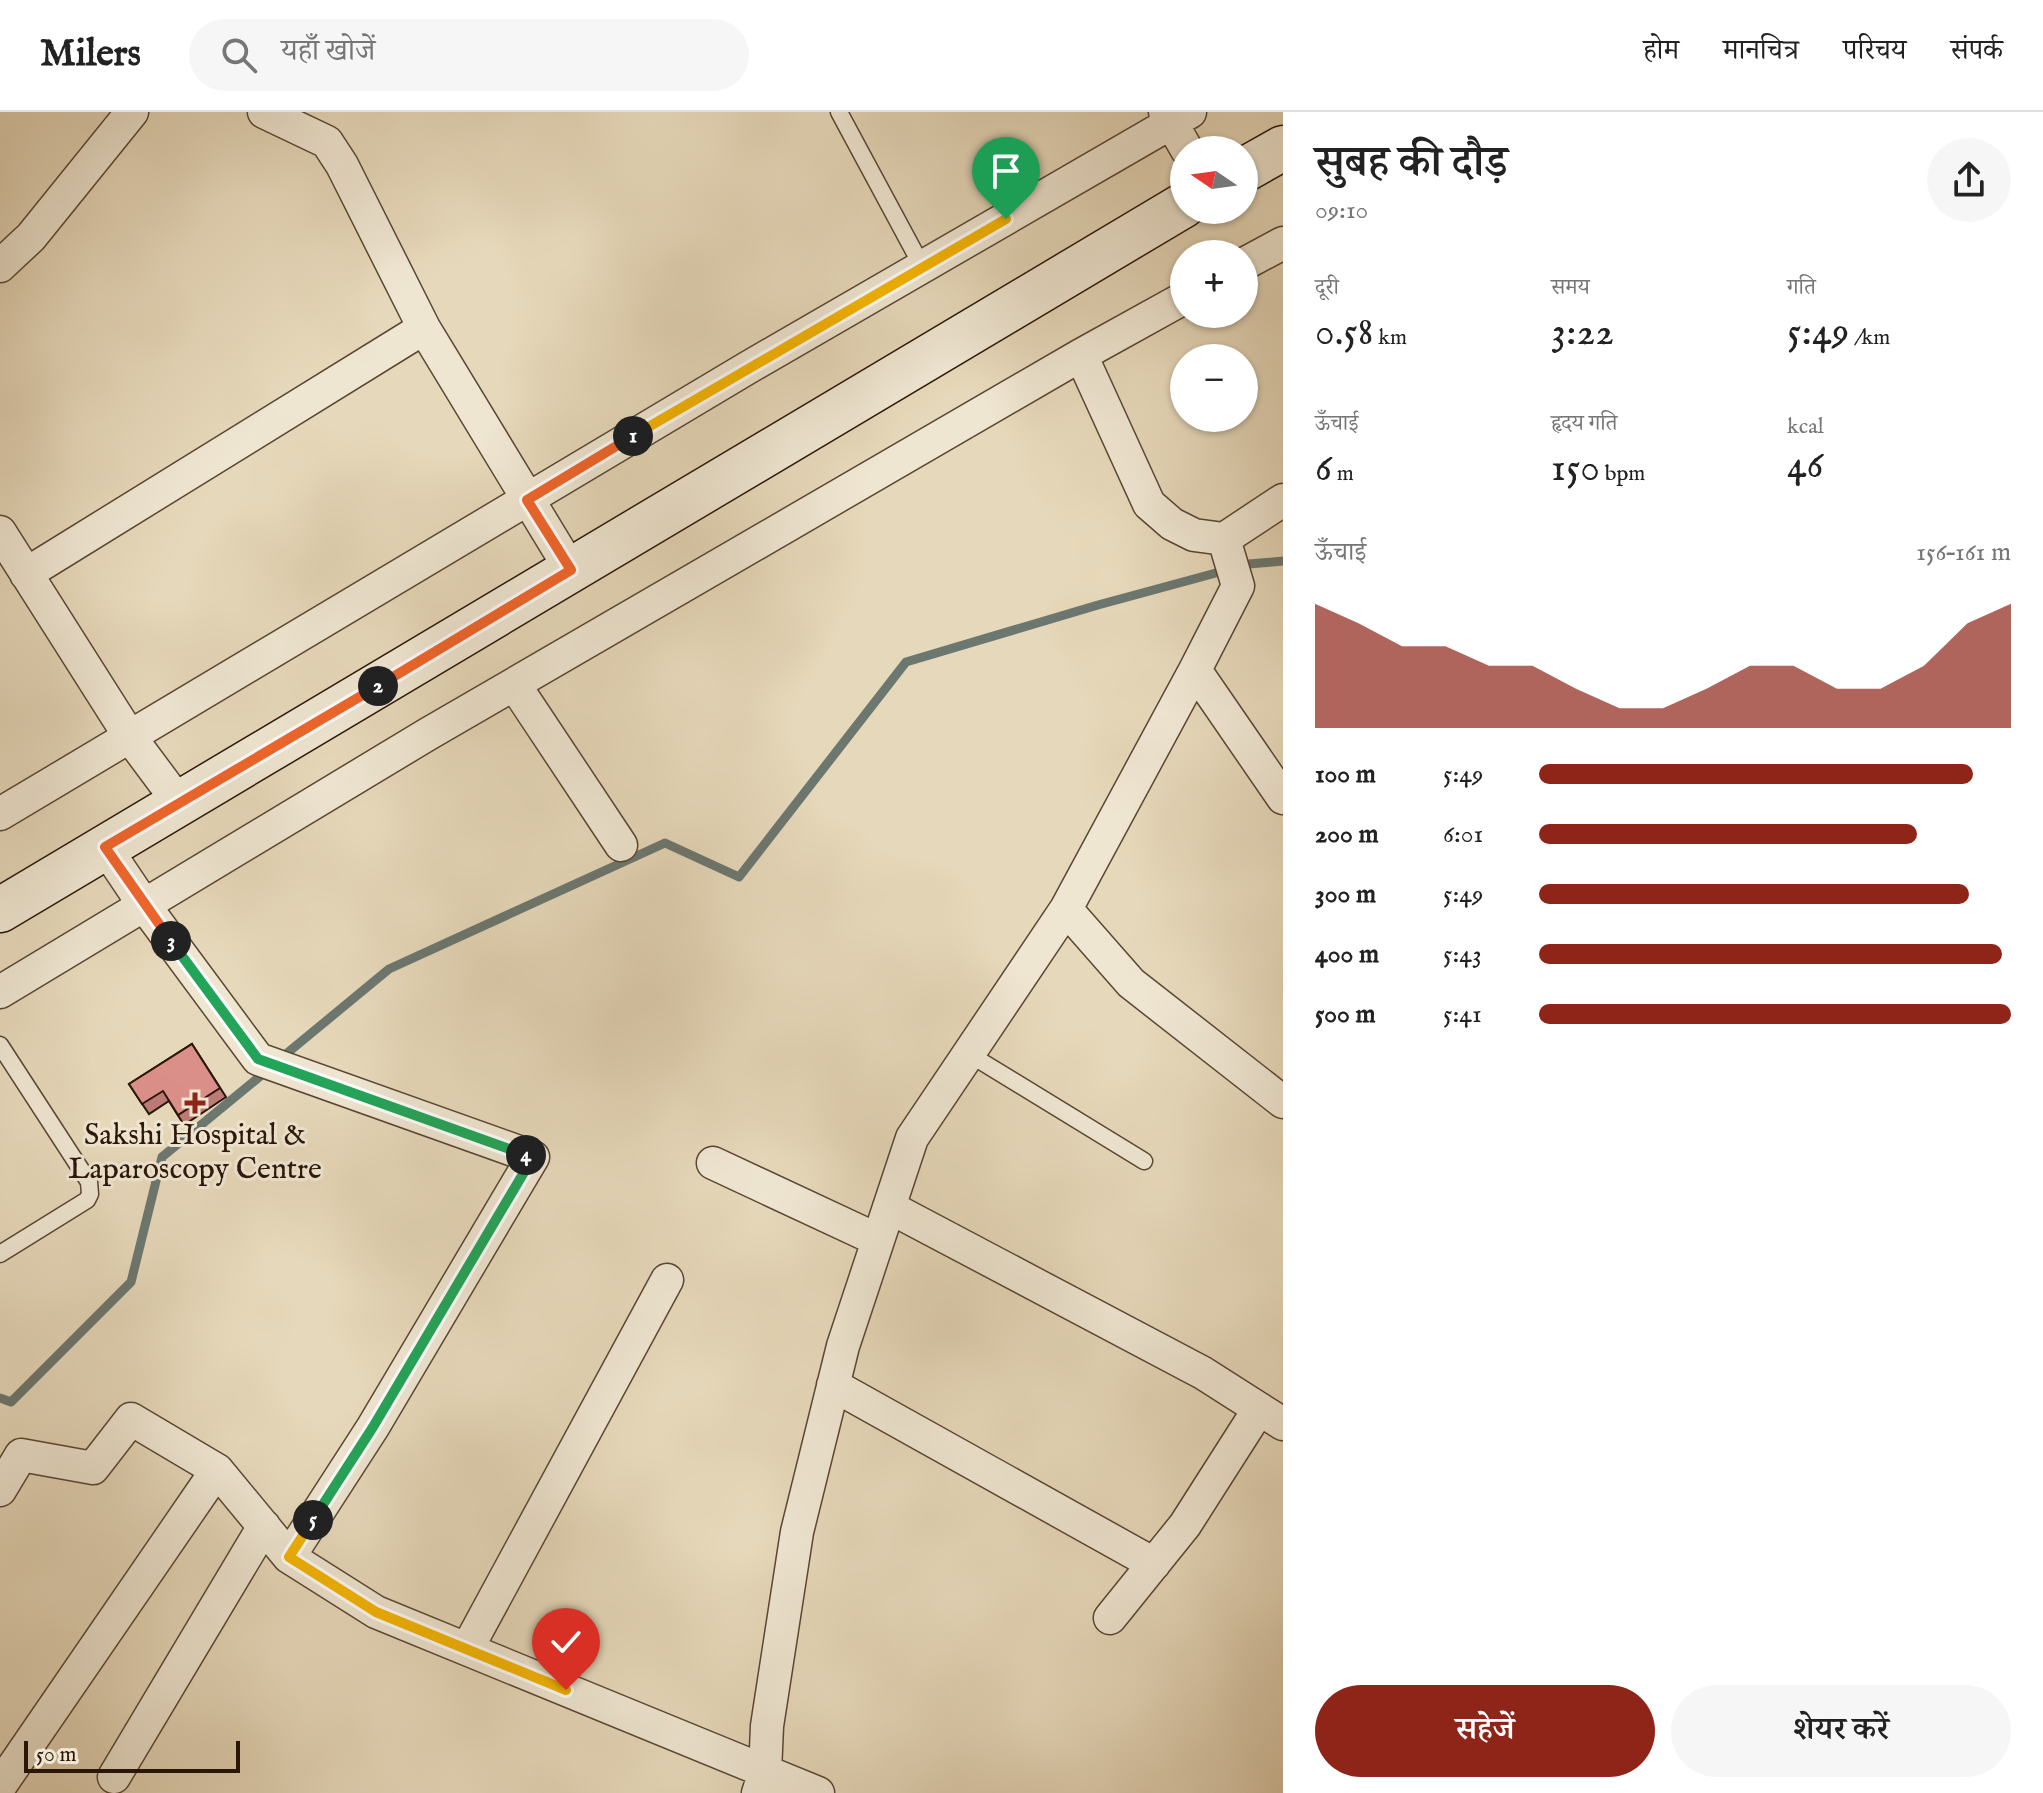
<!DOCTYPE html>
<html lang="hi">
<meta charset="utf-8">
<style>
:root{--surface:#fff;--page:#f6f6f6;--text:#222;--muted:#767676;--line:#e0e0e0;--accent:#8f2418}
body{margin:0;font-family:"IM FELL English","Noto Serif Devanagari",serif;background:var(--page);color:var(--text);height:100vh;display:flex;flex-direction:column;font-size:30px;white-space:nowrap}
*{box-sizing:border-box;margin:0}
p{font-size:26px;color:var(--muted)}
.icon{flex:none;width:44px;height:44px;fill:none;stroke:currentColor;stroke-width:2;stroke-linecap:round;stroke-linejoin:round}
.map{position:relative;flex:1;overflow:hidden}
.sheet{display:flex;flex-direction:column;background:var(--surface);width:760px}
.sheet>*{flex:none}
.needle{width:52px;rotate:283deg}
.fabs{position:absolute;left:1170px;top:24px;display:grid;gap:16px}
.fabs a{display:grid;place-items:center;width:88px;height:88px;border-radius:50%;background:var(--surface);box-shadow:0 2px 6px #0004;font-size:40px}
.scale{position:absolute;left:24px;bottom:20px;width:216px;box-sizing:border-box;padding-left:8px;border:4px solid #2b1608;border-top:0;font-size:22px;line-height:28px;white-space:nowrap;color:#2b1608;-webkit-text-stroke:6px #efe6d2;paint-order:stroke}
.pin{position:absolute;display:grid;place-items:center;width:68px;height:68px;color:#fff;margin:-82px -34px;border-radius:50% 50% 50% 0;rotate:-45deg;box-shadow:0 0 8px #0007}
.pin .icon{rotate:45deg}
.km{position:absolute;width:40px;height:40px;margin:-20px;border-radius:50%;background:#222;color:#fff;font-size:22px;line-height:40px;text-align:center}
.round{display:grid;place-items:center;flex:none;width:84px;height:84px;border-radius:42px;background:var(--page)}
.overview{display:flex;align-items:center;justify-content:space-between;height:136px;padding:0 32px}
h1{font-size:44px;font-weight:600;line-height:60px}
.metrics{display:grid;grid-template-columns:repeat(3,1fr);gap:12px;height:136px;padding:8px 32px}
.metrics div{display:grid;align-content:center}
.metrics b{font-size:40px;font-weight:600}
.metrics small{font-size:22px;font-weight:400}
.metrics p{font-size:22px}
.chart{height:224px;padding:16px 32px}
.chart p{display:flex;justify-content:space-between}
.chart svg{width:100%;height:144px;margin-top:8px;fill:var(--accent);opacity:.7}
.action{display:flex;gap:16px;margin-top:auto;padding:16px 32px}
.action a{flex:1;height:92px;border-radius:48px;background:var(--accent);color:#fff;font-size:32px;font-weight:600;line-height:92px;text-align:center}
.action a+a{background:var(--page);color:var(--text)}
ul{padding:0 32px;list-style:none;font-size:26px}
li{display:grid;grid-template-columns:128px 96px 1fr;align-items:center;height:60px}
li i{height:20px;border-radius:10px;background:var(--accent)}
header{display:flex;align-items:center;gap:48px;box-sizing:border-box;height:112px;padding:0 40px;background:var(--surface);border-bottom:2px solid var(--line)}
header strong{font-size:38px}
nav{display:flex;gap:44px;margin-inline-start:auto;font-size:28px}
.search{width:560px;height:72px;background:var(--page);display:flex;align-items:center;gap:20px;box-sizing:border-box;padding:0 28px;border-radius:44px;color:var(--muted);font-size:30px}
main{display:flex;flex:1;min-height:0}
.map>svg:first-child{display:block}
.lines{fill:none;stroke-linecap:round;stroke-linejoin:round}
.stream{stroke:#6c7770;stroke-width:9}
.service-casing{stroke:#5a4634;stroke-width:19}
.minor-casing{stroke:#5a4634;stroke-width:35}
.secondary-casing{stroke:#2b1608;stroke-width:47}
.service{stroke:#efe6d2;stroke-width:16}
.minor{stroke:#efe6d2;stroke-width:32}
.secondary{stroke:#efe6d2;stroke-width:44}
.wall{fill:#bc7b76;stroke:#2b1608;stroke-width:2}
.building{fill:#db8f89;stroke:#2b1608;stroke-width:2}
.split-1-casing{stroke:#fff;stroke-width:16}
.split-2-casing{stroke:#fff;stroke-width:16}
.split-3-casing{stroke:#fff;stroke-width:16}
.split-4-casing{stroke:#fff;stroke-width:16}
.split-5-casing{stroke:#fff;stroke-width:16}
.split-6-casing{stroke:#fff;stroke-width:16}
.split-1{stroke:#f5b400;stroke-width:10}
.split-2{stroke:#f0652b;stroke-width:10}
.split-3{stroke:#f0652b;stroke-width:10}
.split-4{stroke:#22a559;stroke-width:10}
.split-5{stroke:#22a559;stroke-width:10}
.split-6{stroke:#f5b400;stroke-width:10}
.poi-dot{fill:#8f2418;stroke:#efe6d2;stroke-width:3}
.labels{text-anchor:middle;dominant-baseline:central;stroke-width:6;stroke-linejoin:round;paint-order:stroke}
.poi-label{font-size:30px;fill:#2b1608;stroke:#efe6d2}
</style>
<header>
<strong>Milers</strong>
<div class="search"><svg class="icon" aria-label="search" viewBox="0 0 24 24"><circle cx="10" cy="10" r="6"/><path d="M15 15l6 6"/></svg>यहाँ खोजें</div>
<nav><a>होम</a><a>मानचित्र</a><a>परिचय</a><a>संपर्क</a></nav>
</header>
<main>
<div class="map">
<svg width="1283" height="1681" viewBox="0 0 1283 1681">
<rect width="100%" height="100%" fill="#e6d8ba"/>
<filter id="stains"><feTurbulence type="fractalNoise" baseFrequency=".0025" numOctaves="4"/><feColorMatrix values="0 0 0 0 .2 0 0 0 0 .09 0 0 0 0 .02 0 0 0 .5 -.17"/></filter>
<radialGradient id="worn" r=".72"><stop offset=".6" stop-color="#630" stop-opacity="0"/><stop offset="1" stop-color="#630" stop-opacity=".3"/></radialGradient>
<g class="lines">
<path class="stream" d="M 280,947 L 389,857 L 665,731 L 739,765 L 906,550 L 1098,493 L 1249,452 L 1283,449
M 0,1286 L 11,1290 L 131,1170 L 162,1045 L 269,957"/>
<g class="service-casing">
<path id="service" d="M 839,0 L 923,156
M 0,933 L 89,1070 L 90,1082 L 87,1088 L 0,1142
M 969,942 L 1144,1049"/>
</g>
<g class="minor-casing">
<path id="minor" d="M 264,0 L 327,30 L 342,53 L 424,216 L 571,458
M 1165,0 L 1187,38
M 1244,152 L 1283,131
M 0,154 L 31,125 L 132,0
M 1081,243 L 1149,392 L 1172,412 L 1194,423 L 1224,427
M 0,420 L 130,625 L 180,692
M 26,462 L 424,216
M 1195,558 L 1283,686
M 514,572 L 621,733
M 0,702 L 749,255 L 1190,0
M 105,735 L 144,793 L 258,947 L 533,1045 L 373,1315 L 289,1445
M 1066,797 L 1131,871 L 1283,990
M 0,880 L 428,622 L 1081,243 L 1184,186
M 713,1051 L 878,1128
M 889,1095 L 1203,1261 L 1283,1312
M 833,1273 L 1154,1452
M 0,1378 L 21,1343 L 93,1356 L 131,1307 L 217,1358 L 289,1445 L 376,1500 L 818,1681
M 1110,1506 L 1185,1413 L 1259,1297
M 467,1537 L 667,1168
M 114,1665 L 264,1414
M 0,1674 L 217,1358
M 758,1681 L 765,1660 L 767,1614 L 797,1420 L 843,1234 L 912,1026 L 1066,797 L 1195,558 L 1238,474 L 1224,427 L 1283,388"/>
</g>
<g class="secondary-casing">
<path id="secondary" d="M 1244,58 L 1283,36
M 0,798 L 1184,93"/>
</g>
<use href="#service" class="service"/>
<use href="#minor" class="minor"/>
<use href="#secondary" class="secondary"/>
</g>
<path class="wall" d="M 192,932 L 226,985 L 184,1013 L 169,989 L 149,1002 L 129,972 Z"/>
<path class="building" d="M 192,932 L 220,976 L 178,1003 L 163,979 L 142,992 L 129,972 Z"/>
<g class="lines">
<g class="split-1-casing">
<path id="split-1" d="M 633,324 L 1006,107"/>
</g>
<g class="split-2-casing">
<path id="split-2" d="M 378,574 L 571,458 L 527,388 L 633,324"/>
</g>
<g class="split-3-casing">
<path id="split-3" d="M 171,829 L 105,735 L 378,574"/>
</g>
<g class="split-4-casing">
<path id="split-4" d="M 171,829 L 258,947 L 526,1043"/>
</g>
<g class="split-5-casing">
<path id="split-5" d="M 313,1408 L 373,1315 L 533,1045 L 526,1043"/>
</g>
<g class="split-6-casing">
<path id="split-6" d="M 313,1408 L 289,1445 L 376,1500 L 566,1578"/>
</g>
<use href="#split-1" class="split-1"/>
<use href="#split-2" class="split-2"/>
<use href="#split-3" class="split-3"/>
<use href="#split-4" class="split-4"/>
<use href="#split-5" class="split-5"/>
<use href="#split-6" class="split-6"/>
</g>
<path class="poi-dot" d="M191 979h8v8h8v8h-8v8h-8v-8h-8v-8h8z"/>
<g class="labels">
<g class="poi-label">
<text x="195" y="1024">Sakshi Hospital &amp;<tspan x="195" dy="34">Laparoscopy Centre</tspan></text>
</g>
</g>
<rect width="100%" height="100%" filter="url(#stains)"/>
<rect width="100%" height="100%" fill="url(#worn)"/>
</svg>
<div class="fabs">
<a><svg class="needle" viewBox="-14 -14 28 28"><path d="M0-13l5 13h-10z" fill="#e53935"/><path d="M0 13l5-13h-10z" fill="#767676"/></svg></a>
<a>+</a>
<a>−</a>
</div>
<div class="scale">50 m</div>
<div class="pin" style="left:1006px;top:107px;background:#1e9e55"><svg class="icon" aria-label="arrive" viewBox="0 0 24 24"><path d="M6 21V4h12l-3 4 3 4H6"/></svg></div>
<div class="pin" style="left:566px;top:1578px;background:#d93025"><svg class="icon" aria-label="check" viewBox="0 0 24 24"><path d="M5 12l5 5 9-10"/></svg></div>
<b class="km" style="left:633px;top:324px">1</b>
<b class="km" style="left:378px;top:574px">2</b>
<b class="km" style="left:171px;top:829px">3</b>
<b class="km" style="left:526px;top:1043px">4</b>
<b class="km" style="left:313px;top:1408px">5</b>
</div>
<section class="sheet">
<div class="overview"><div><h1>सुबह की दौड़</h1><p>09:10</p></div><a class="round"><svg class="icon" aria-label="share" viewBox="0 0 24 24"><path d="M12 15V3M7 8l5-5 5 5M5 13v7h14v-7"/></svg></a></div>
<div class="metrics">
<div><p>दूरी</p><b>0.58<small> km</small></b></div>
<div><p>समय</p><b>3:22</b></div>
<div><p>गति</p><b>5:49<small> /km</small></b></div>
</div>
<div class="metrics">
<div><p>ऊँचाई</p><b>6<small> m</small></b></div>
<div><p>हृदय गति</p><b>150<small> bpm</small></b></div>
<div><p>kcal</p><b>46</b></div>
</div>
<div class="chart"><p><span>ऊँचाई</span>156–161 m</p>
<svg viewBox="0 0 160 44" preserveAspectRatio="none"><path d="M0 44V6L10 12L20 19L30 19L40 25L50 25L60 32L70 38L80 38L90 32L100 25L110 25L120 32L130 32L140 25L150 12L160 6V44z"/></svg>
</div>
<ul>
<li><b>100 m</b>5:49<i style="width:92%"></i></li>
<li><b>200 m</b>6:01<i style="width:80%"></i></li>
<li><b>300 m</b>5:49<i style="width:91%"></i></li>
<li><b>400 m</b>5:43<i style="width:98%"></i></li>
<li><b>500 m</b>5:41<i style="width:100%"></i></li>
</ul>
<div class="action"><a>सहेजें</a><a>शेयर करें</a></div>
</section>
</main>
